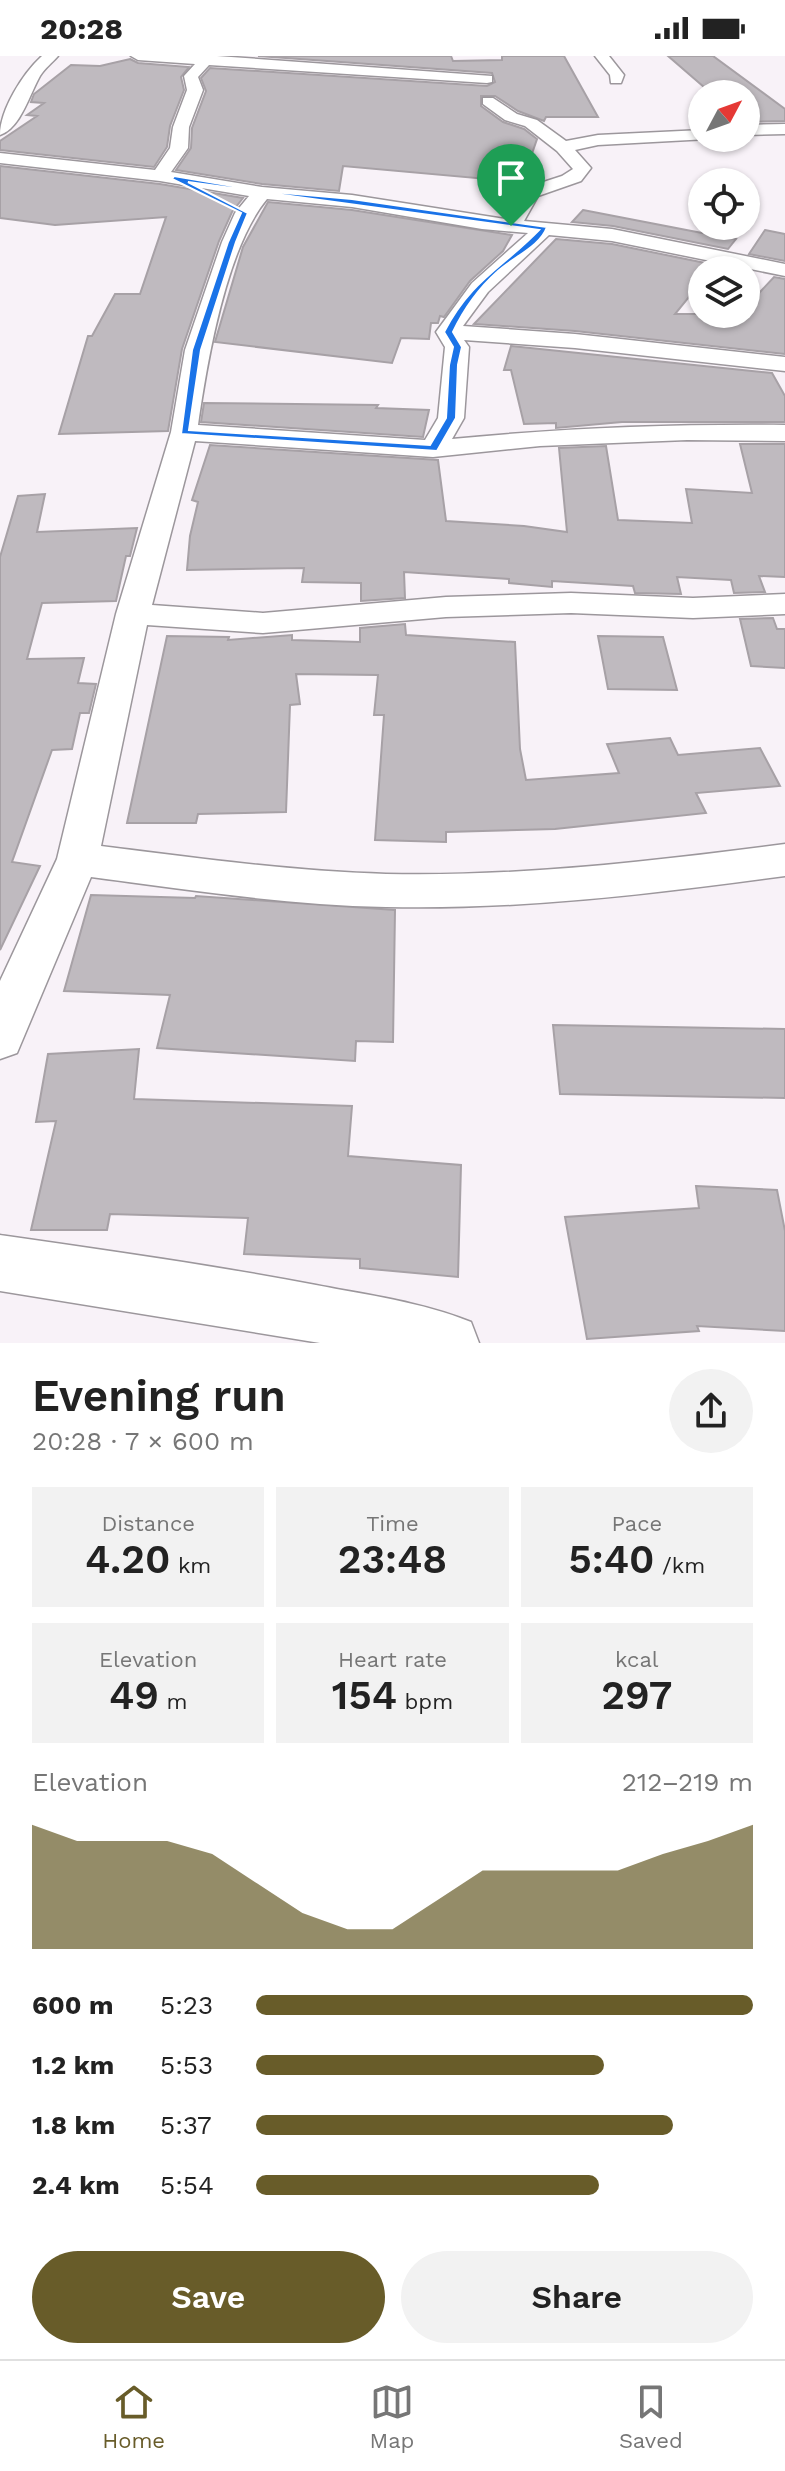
<!DOCTYPE html>
<meta charset="utf-8">
<style>
:root{--surface:#fff;--page:#f2f2f2;--text:#222;--muted:#767676;--line:#e0e0e0;--accent:#685c29}
body{margin:0;font-family:"Work Sans",sans-serif;background:var(--page);color:var(--text);height:100vh;display:flex;flex-direction:column;font-size:30px;white-space:nowrap}
*{box-sizing:border-box;margin:0}
p{font-size:26px;color:var(--muted)}
.icon{flex:none;width:44px;height:44px;fill:none;stroke:currentColor;stroke-width:2;stroke-linecap:round;stroke-linejoin:round}
.map{position:relative;height:1287px;overflow:hidden}
.side{display:flex;flex-direction:column;background:var(--surface);flex:1}
.side>*{flex:none}
.needle{width:52px;rotate:49deg}
.buttons{position:absolute;left:688px;top:24px;display:grid;gap:16px}
.buttons a{display:grid;place-items:center;width:72px;height:72px;border-radius:50%;background:var(--surface);box-shadow:0 2px 6px #0004;font-size:40px}
.pin{position:absolute;display:grid;place-items:center;width:68px;height:68px;color:#fff;margin:-82px -34px;border-radius:50% 50% 50% 0;rotate:-45deg;box-shadow:0 0 8px #0007}
.pin .icon{rotate:45deg}
.round{display:grid;place-items:center;flex:none;width:84px;height:84px;border-radius:42px;background:var(--page)}
.head{display:flex;align-items:center;justify-content:space-between;height:136px;padding:0 32px}
h1{font-size:44px;font-weight:600;line-height:60px}
.stats{display:grid;grid-template-columns:repeat(3,1fr);gap:12px;height:136px;padding:8px 32px}
.stats div{display:grid;align-content:center;border-radius:0px;background:var(--page);text-align:center}
.stats b{font-size:40px;font-weight:600}
.stats small{font-size:22px;font-weight:400}
.stats p{font-size:22px}
.chart{height:224px;padding:16px 32px}
.chart p{display:flex;justify-content:space-between}
.chart svg{width:100%;height:144px;margin-top:8px;fill:var(--accent);opacity:.7}
.cta{display:flex;gap:16px;margin-top:auto;padding:16px 32px}
.cta a{flex:1;height:92px;border-radius:48px;background:var(--accent);color:#fff;font-size:32px;font-weight:600;line-height:92px;text-align:center}
.cta a+a{background:var(--page);color:var(--text)}
ul{padding:0 32px;list-style:none;font-size:26px}
li{display:grid;grid-template-columns:128px 96px 1fr;align-items:center;height:60px}
li i{height:20px;border-radius:10px;background:var(--accent)}
.status{display:flex;justify-content:space-between;align-items:center;height:56px;padding:0 40px;background:var(--surface);direction:ltr}
.status svg{height:22px;fill:currentColor}
.tabs{display:flex;justify-content:space-around;align-items:center;height:112px;border-top:2px solid var(--line);background:var(--surface);font-size:22px;color:var(--muted)}
.tabs a{display:grid;justify-items:center;gap:4px}
.tabs .active{color:var(--accent)}
.map>svg:first-child{display:block}
.building{fill:#bfbabf;stroke:#a7a1a6;stroke-width:2}
.lines{fill:none;stroke-linecap:round;stroke-linejoin:round}
.minor-casing{stroke:#9c979c;stroke-width:3}
.minor{fill:#fff;fill-rule:evenodd}
.route{fill:#1a73e8;stroke:#fff;stroke-width:2;fill-rule:evenodd}
</style>
<div class="status"><b>20:28</b><svg viewBox="0 0 49 12"><path d="M0 12V9h3v3zM5 12V6h3v6zM10 12V3h3v9zM15 12V0h3v12zM26 1h20v11H26zM47 4h2v5h-2z"/></svg></div>
<div class="map">
<svg width="785" height="1287" viewBox="0 0 785 1287">
<rect width="100%" height="100%" fill="#f8f2f8"/>
<path class="building" d="M 258,0 L 451,0 L 453,5 L 502,4 L 502,0 L 564,0 L 598,61 L 546,61 L 544,65 L 518,55 L 495,40 L 481,40 L 481,50 L 503,66 L 524,73 L 537,83 L 526,115 L 499,114 L 498,124 L 343,110 L 339,135 L 262,128 L 176,114 L 191,92 L 192,72 L 206,35 L 201,22 L 210,12 L 487,30 L 495,26 L 492,17 Z
M 668,0 L 713,0 L 785,53 L 785,65 L 746,66 L 746,38 L 712,38 Z
M 130,3 L 138,7 L 189,11 L 181,21 L 184,34 L 170,70 L 167,91 L 154,111 L 0,94 L 0,85 L 37,60 L 27,59 L 44,47 L 31,46 L 34,38 L 71,9 L 100,10 Z
M 0,110 L 160,128 L 243,142 L 232,156 L 219,185 L 182,293 L 168,375 L 59,378 L 88,280 L 92,280 L 115,238 L 140,238 L 166,161 L 55,169 L 0,162 Z
M 268,146 L 352,154 L 512,179 L 503,195 L 470,225 L 444,261 L 440,260 L 438,267 L 431,267 L 429,283 L 401,282 L 392,307 L 215,286 L 243,191 Z
M 583,154 L 702,177 L 736,183 L 728,193 L 613,170 L 572,166 Z
M 765,174 L 785,178 L 785,205 L 749,198 Z
M 556,183 L 612,188 L 715,209 L 711,214 L 702,214 L 702,225 L 675,258 L 746,258 L 746,251 L 774,221 L 785,223 L 785,298 L 575,275 L 474,268 Z
M 511,290 L 772,317 L 785,340 L 785,366 L 622,366 L 556,372 L 556,367 L 524,368 L 511,314 L 504,314 Z
M 204,347 L 378,349 L 376,352 L 429,354 L 423,381 L 201,366 Z
M 740,388 L 785,388 L 785,521 L 759,520 L 765,536 L 734,537 L 731,524 L 677,521 L 681,538 L 635,537 L 633,530 L 552,525 L 552,531 L 509,527 L 509,523 L 404,516 L 405,542 L 361,545 L 361,527 L 302,526 L 304,512 L 187,514 L 190,480 L 198,446 L 192,444 L 210,389 L 438,404 L 446,465 L 524,470 L 567,476 L 559,392 L 606,390 L 618,464 L 692,467 L 686,433 L 752,437 Z
M 45,438 L 37,476 L 137,472 L 130,500 L 126,500 L 116,545 L 42,547 L 27,603 L 84,602 L 78,627 L 96,628 L 89,657 L 80,657 L 72,693 L 52,694 L 12,806 L 40,810 L 0,894 L 0,501 L 18,440 Z
M 773,562 L 777,573 L 785,573 L 785,612 L 751,610 L 740,563 Z
M 405,568 L 406,579 L 515,586 L 520,693 L 526,724 L 619,717 L 607,688 L 670,682 L 678,699 L 760,692 L 780,730 L 696,737 L 706,757 L 555,773 L 446,776 L 446,786 L 375,784 L 384,659 L 374,659 L 378,619 L 296,618 L 300,648 L 290,649 L 286,756 L 198,758 L 196,767 L 127,767 L 167,580 L 229,581 L 228,584 L 292,579 L 292,584 L 360,586 L 360,572 Z
M 598,580 L 663,581 L 677,634 L 608,633 Z
M 91,839 L 195,842 L 196,840 L 395,854 L 393,986 L 356,985 L 355,1005 L 157,992 L 170,939 L 64,935 Z
M 553,969 L 785,973 L 785,1042 L 560,1038 Z
M 139,993 L 134,1043 L 352,1050 L 348,1100 L 461,1109 L 458,1221 L 360,1212 L 360,1203 L 244,1198 L 248,1162 L 110,1158 L 107,1174 L 31,1174 L 56,1065 L 36,1066 L 48,998 Z
M 696,1130 L 777,1134 L 785,1175 L 785,1275 L 697,1270 L 699,1275 L 587,1283 L 565,1161 L 699,1152 Z"/>
<g class="lines">
<g class="minor-casing">
<path id="minor" d="M 42,0 L 58,0 C 52,7 45,12 40,20 C 30,37 21,72 0,79 C 0,54 23,17 42,0 Z
M 131,0 L 217,0 L 492,20 L 492,26 L 487,27 L 209,9 L 198,21 L 203,34 L 189,71 L 188,92 L 171,116 L 262,131 L 352,139 L 505,163 L 525,132 L 562,120 L 573,113 L 557,95 L 525,70 L 505,64 L 483,48 L 483,42 L 493,42 L 517,58 L 537,64 L 566,85 L 598,79 L 702,74 L 702,82 L 708,83 L 598,89 L 575,94 L 591,112 L 581,125 L 538,140 L 524,165 L 612,173 L 785,208 L 785,220 L 612,185 L 549,179 L 488,236 L 463,270 L 575,278 L 785,301 L 785,315 L 575,292 L 464,284 L 469,291 L 464,362 L 452,383 C 563,372 674,368 785,369 L 785,385 L 687,384 L 540,390 L 433,401 L 195,385 L 152,549 L 263,557 L 446,541 L 571,537 L 693,542 L 785,538 L 785,558 L 693,562 L 571,557 L 446,561 L 263,577 L 147,569 L 101,790 C 196,802 290,815 386,818 C 519,821 653,805 785,788 L 785,820 C 653,838 520,854 386,851 C 287,849 189,834 91,821 L 17,997 L 0,1003 L 0,925 L 57,803 L 116,558 L 171,376 L 185,294 L 222,186 L 235,157 L 249,140 L 160,125 L 0,107 L 0,97 L 155,114 L 170,92 L 173,71 L 187,34 L 184,20 L 195,8 L 138,4 ZM 267,143 L 352,151 L 482,173 L 528,177 L 472,227 L 436,276 L 445,291 L 438,362 L 425,384 L 198,369 C 207,306 226,192 267,143 Z
M 595,0 L 609,0 L 624,19 L 621,27 L 611,27 L 610,19 Z
M 785,68 L 785,78 L 746,79 L 746,69 Z
M 0,1179 C 105,1194 211,1209 316,1229 C 367,1239 422,1246 471,1266 L 479,1287 L 320,1287 L 0,1235 Z"/>
</g>
<use href="#minor" class="minor"/>
</g>
<path class="route" d="M 174,120 L 262,135 L 352,143 L 547,171 C 540,191 513,201 497,216 C 478,233 464,253 453,276 L 462,291 L 458,309 L 456,362 L 437,395 L 181,378 L 192,294 L 228,186 L 241,157 L 172,123 ZM 188,126 L 539,174 C 501,213 471,224 444,276 L 453,291 L 449,309 L 446,362 L 430,389 L 189,374 L 201,294 L 236,186 L 248,157 Z"/>
</svg>
<div class="buttons">
<a><svg class="needle" viewBox="-14 -14 28 28"><path d="M0-13l5 13h-10z" fill="#e53935"/><path d="M0 13l5-13h-10z" fill="#767676"/></svg></a>
<a><svg class="icon" aria-label="locate" viewBox="0 0 24 24"><circle cx="12" cy="12" r="6"/><path d="M12 2v4M12 18v4M2 12h4M18 12h4"/></svg></a>
<a><svg class="icon" aria-label="layers" viewBox="0 0 24 24"><path d="M12 4l9 5-9 5-9-5zM3 14l9 5 9-5"/></svg></a>
</div>
<div class="pin" style="left:511px;top:170px;background:#1e9e55"><svg class="icon" aria-label="arrive" viewBox="0 0 24 24"><path d="M6 21V4h12l-3 4 3 4H6"/></svg></div>
</div>
<section class="side">
<div class="head"><div><h1>Evening run</h1><p>20:28 · 7 × 600 m</p></div><a class="round"><svg class="icon" aria-label="share" viewBox="0 0 24 24"><path d="M12 15V3M7 8l5-5 5 5M5 13v7h14v-7"/></svg></a></div>
<div class="stats">
<div><p>Distance</p><b>4.20<small> km</small></b></div>
<div><p>Time</p><b>23:48</b></div>
<div><p>Pace</p><b>5:40<small> /km</small></b></div>
</div>
<div class="stats">
<div><p>Elevation</p><b>49<small> m</small></b></div>
<div><p>Heart rate</p><b>154<small> bpm</small></b></div>
<div><p>kcal</p><b>297</b></div>
</div>
<div class="chart"><p><span>Elevation</span>212–219 m</p>
<svg viewBox="0 0 160 44" preserveAspectRatio="none"><path d="M0 44V6L10 11L20 11L30 11L40 15L50 24L60 33L70 38L80 38L90 29L100 20L110 20L120 20L130 20L140 15L150 11L160 6V44z"/></svg>
</div>
<ul>
<li><b>600 m</b>5:23<i style="width:100%"></i></li>
<li><b>1.2 km</b>5:53<i style="width:70%"></i></li>
<li><b>1.8 km</b>5:37<i style="width:84%"></i></li>
<li><b>2.4 km</b>5:54<i style="width:69%"></i></li>
</ul>
<div class="cta"><a>Save</a><a>Share</a></div>
</section>
<nav class="tabs">
<a class="active"><svg class="icon" aria-label="home" viewBox="0 0 24 24"><path d="M3 11l9-7 9 7M6 9v11h12V9"/></svg>Home</a>
<a><svg class="icon" aria-label="map" viewBox="0 0 24 24"><path d="M3 6l6-2 6 2 6-2v14l-6 2-6-2-6 2zM9 4v14M15 6v14"/></svg>Map</a>
<a><svg class="icon" aria-label="saved" viewBox="0 0 24 24"><path d="M7 4h10v16l-5-4-5 4z"/></svg>Saved</a>
</nav>
